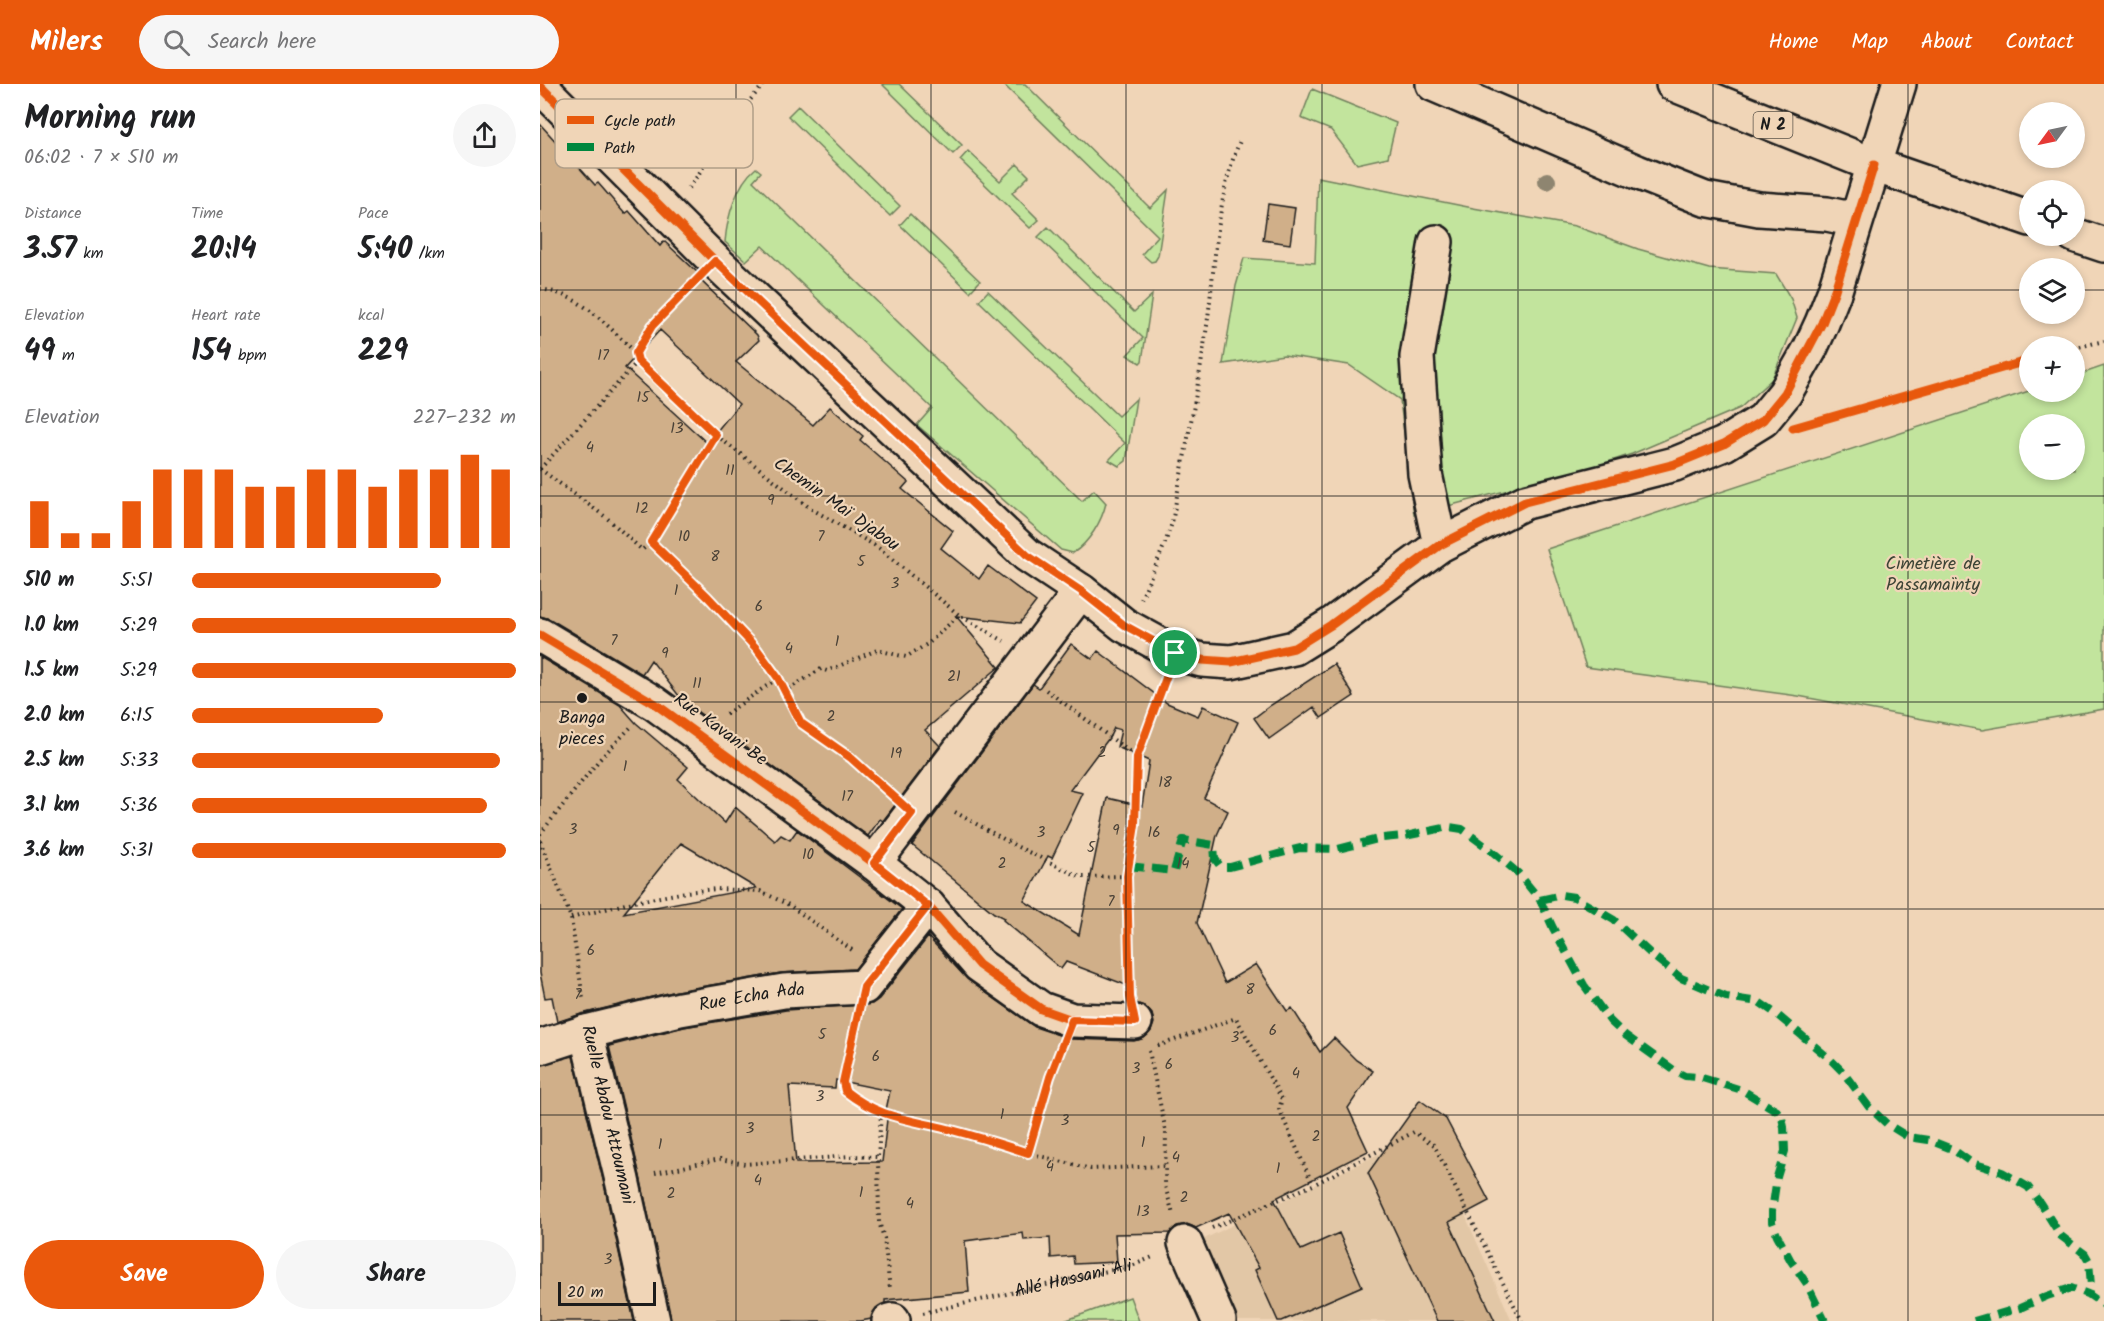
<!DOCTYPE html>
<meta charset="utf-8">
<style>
:root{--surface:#fff;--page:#f6f6f6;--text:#202124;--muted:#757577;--accent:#ea580c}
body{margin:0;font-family:Kalam,sans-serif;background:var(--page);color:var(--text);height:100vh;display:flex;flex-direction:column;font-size:22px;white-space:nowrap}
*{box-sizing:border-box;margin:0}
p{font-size:20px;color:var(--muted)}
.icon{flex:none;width:33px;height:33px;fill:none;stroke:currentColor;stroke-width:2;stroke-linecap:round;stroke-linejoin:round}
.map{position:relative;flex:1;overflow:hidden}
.panel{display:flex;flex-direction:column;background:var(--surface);width:540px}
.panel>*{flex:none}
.needle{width:39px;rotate:237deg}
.fabs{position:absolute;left:1479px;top:18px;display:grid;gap:12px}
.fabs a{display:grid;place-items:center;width:66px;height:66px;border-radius:50%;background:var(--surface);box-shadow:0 3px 9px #0003;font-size:30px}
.scale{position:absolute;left:18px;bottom:15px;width:98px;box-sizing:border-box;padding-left:6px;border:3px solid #1c1c1c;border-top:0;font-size:16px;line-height:21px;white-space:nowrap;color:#1c1c1c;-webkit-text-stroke:4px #f0d5b7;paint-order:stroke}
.pin{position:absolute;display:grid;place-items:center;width:51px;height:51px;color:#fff;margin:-26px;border:3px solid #fff;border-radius:50%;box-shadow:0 2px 6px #0007}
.round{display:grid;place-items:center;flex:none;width:63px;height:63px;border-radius:32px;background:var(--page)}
.overview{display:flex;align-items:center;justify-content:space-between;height:102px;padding:0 24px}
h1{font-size:33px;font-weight:700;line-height:45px}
.figures{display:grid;grid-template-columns:repeat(3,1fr);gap:9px;height:102px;padding:6px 24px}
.figures div{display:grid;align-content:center}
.figures b{font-size:30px;font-weight:700}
.figures small{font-size:16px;font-weight:400}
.figures p{font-size:16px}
.chart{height:168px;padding:12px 24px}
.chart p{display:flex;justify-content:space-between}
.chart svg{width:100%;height:108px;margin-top:6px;stroke:var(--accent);stroke-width:6}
.cta{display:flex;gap:12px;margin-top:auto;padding:12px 24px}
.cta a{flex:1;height:69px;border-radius:36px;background:var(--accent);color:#fff;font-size:24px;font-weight:700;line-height:69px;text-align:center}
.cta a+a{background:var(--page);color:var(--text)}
ul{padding:0 24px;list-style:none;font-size:20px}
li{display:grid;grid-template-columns:96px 72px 1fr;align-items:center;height:45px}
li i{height:15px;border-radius:8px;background:var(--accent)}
header{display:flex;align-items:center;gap:36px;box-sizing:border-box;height:84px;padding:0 30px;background:var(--accent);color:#fff}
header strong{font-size:28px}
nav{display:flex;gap:33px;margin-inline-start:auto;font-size:21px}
.search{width:420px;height:54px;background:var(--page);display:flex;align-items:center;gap:15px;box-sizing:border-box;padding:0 21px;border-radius:33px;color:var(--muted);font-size:22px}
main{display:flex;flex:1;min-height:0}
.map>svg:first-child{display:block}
.built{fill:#e2c7a6}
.green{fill:#c2e49d;stroke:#6f805c;stroke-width:1.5;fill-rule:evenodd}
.building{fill:#d0af89;stroke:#1c1c1c;stroke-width:1.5;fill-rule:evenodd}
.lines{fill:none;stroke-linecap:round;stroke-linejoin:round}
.minor-casing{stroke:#1c1c1c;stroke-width:38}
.major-casing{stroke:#1c1c1c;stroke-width:38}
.path{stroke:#1c1c1c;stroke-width:4;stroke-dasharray:1.5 4.5;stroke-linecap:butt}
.minor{stroke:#f0d5b7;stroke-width:33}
.major{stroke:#f0d5b7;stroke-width:33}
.quiet{stroke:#00873e;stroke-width:8;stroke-dasharray:15 8;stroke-linecap:butt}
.cycleway-casing{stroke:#f0d5b7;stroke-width:13}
.cycleway{stroke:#e8590c;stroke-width:9}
.tree{fill:#8e8570}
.route-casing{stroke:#fff;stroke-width:12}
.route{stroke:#ea580c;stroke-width:8}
.grid{fill:none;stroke:#1c1c1c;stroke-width:1.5;stroke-opacity:0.55}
.poi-dot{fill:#1c1c1c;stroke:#f0d5b7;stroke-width:2}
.labels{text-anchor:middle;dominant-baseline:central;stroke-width:4.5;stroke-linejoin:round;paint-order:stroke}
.number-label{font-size:15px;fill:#494137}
.shield{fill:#f0d5b7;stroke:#5c544a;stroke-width:1.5}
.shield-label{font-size:16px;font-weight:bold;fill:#1c1c1c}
.street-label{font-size:18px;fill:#1c1c1c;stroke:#f0d5b7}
.park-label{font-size:18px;fill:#3d4436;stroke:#f0d5b7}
.poi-label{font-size:18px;fill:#1c1c1c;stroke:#f0d5b7}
.key{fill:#f0d5b7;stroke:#b09e88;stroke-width:1.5}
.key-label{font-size:16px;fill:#1c1c1c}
</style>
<header>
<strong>Milers</strong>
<div class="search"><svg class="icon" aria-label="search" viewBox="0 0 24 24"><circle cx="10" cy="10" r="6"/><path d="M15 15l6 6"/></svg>Search here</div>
<nav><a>Home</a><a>Map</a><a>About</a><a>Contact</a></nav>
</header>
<main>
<section class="panel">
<div class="overview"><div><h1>Morning run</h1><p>06:02 · 7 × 510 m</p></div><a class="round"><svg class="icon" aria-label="share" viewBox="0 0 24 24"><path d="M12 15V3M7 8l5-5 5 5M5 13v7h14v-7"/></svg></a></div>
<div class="figures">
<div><p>Distance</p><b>3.57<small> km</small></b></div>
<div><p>Time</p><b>20:14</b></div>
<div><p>Pace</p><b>5:40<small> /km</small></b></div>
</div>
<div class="figures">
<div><p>Elevation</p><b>49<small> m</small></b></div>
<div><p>Heart rate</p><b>154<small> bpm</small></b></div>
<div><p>kcal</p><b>229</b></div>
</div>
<div class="chart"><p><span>Elevation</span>227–232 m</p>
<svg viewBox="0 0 160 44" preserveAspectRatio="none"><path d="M5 44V25M15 44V38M25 44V38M35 44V25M45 44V12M55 44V12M65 44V12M75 44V19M85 44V19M95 44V12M105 44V12M115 44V19M125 44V12M135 44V12M145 44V6M155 44V12"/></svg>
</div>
<ul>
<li><b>510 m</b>5:51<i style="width:77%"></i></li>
<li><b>1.0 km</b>5:29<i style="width:100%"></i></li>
<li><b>1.5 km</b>5:29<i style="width:100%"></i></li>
<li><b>2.0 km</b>6:15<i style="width:59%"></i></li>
<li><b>2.5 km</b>5:33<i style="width:95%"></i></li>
<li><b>3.1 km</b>5:36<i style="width:91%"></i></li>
<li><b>3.6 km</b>5:31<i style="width:97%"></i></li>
</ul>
<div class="cta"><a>Save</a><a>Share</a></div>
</section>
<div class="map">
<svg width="1564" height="1237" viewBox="0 0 1564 1237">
<rect width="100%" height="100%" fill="#f0d5b7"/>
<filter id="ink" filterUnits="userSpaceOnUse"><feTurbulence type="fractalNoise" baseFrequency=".0167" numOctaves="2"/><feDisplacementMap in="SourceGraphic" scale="12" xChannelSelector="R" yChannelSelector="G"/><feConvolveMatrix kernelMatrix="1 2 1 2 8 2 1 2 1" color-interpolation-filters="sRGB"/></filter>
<g filter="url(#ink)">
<path class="built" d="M 876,1052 L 908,1093 L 972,1237 L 696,1237 L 662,1156 Z"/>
<path class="green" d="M 342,0 L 359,0 L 422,61 L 413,70 Z
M 463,0 L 485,0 L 610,124 L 628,106 L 618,172 L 615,177 L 611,178 L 602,170 L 618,152 Z
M 772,5 L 856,39 L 848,73 L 817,80 L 791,46 L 761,34 Z
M 258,22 L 360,122 L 350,132 L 248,32 Z
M 428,67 L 460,97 L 477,80 L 489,92 L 472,109 L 499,136 L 490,144 L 420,76 Z
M 216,84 L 221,88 L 213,97 L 542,417 L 554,406 L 566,419 C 562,437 549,459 533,469 L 521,466 L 377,341 L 392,324 L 222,162 L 206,177 L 185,158 C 187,134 196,100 216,84 Z
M 778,93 L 933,124 L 1035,142 L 1098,165 L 1169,185 L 1236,190 L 1251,215 L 1257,234 L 1232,295 L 1200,324 L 1092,370 L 1044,386 L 874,431 L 860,316 L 809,281 L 744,271 L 683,280 L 696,202 L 704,174 L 775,179 Z
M 370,130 L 440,197 L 430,208 L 360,141 Z
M 508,143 L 594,228 L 612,211 L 602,277 L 600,279 L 587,271 L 603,254 L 498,153 Z
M 448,207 L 578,332 L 596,315 L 586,377 L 579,382 L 569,376 L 585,359 L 439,217 Z
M 1564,282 L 1564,625 L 1442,646 L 1258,612 L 1046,583 L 1007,465 L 1489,307 L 1534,308 L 1535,292 ZM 1490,340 L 1534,340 L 1534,386 L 1490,386 Z
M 590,1213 L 599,1237 L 524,1237 Z"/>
<path class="building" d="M 0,40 L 55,101 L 58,99 L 85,130 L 89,127 L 120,162 L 124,157 L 158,189 L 155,191 L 217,251 L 219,256 L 196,278 L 273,341 L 290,323 L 323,352 L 320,356 L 368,398 L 362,405 L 413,447 L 401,464 L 439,495 L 448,482 L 496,518 L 480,539 L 416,532 L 459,583 L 385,646 L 400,662 L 343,737 L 340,735 L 328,752 L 143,617 L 111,576 L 102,590 L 10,535 L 0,532 ZM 120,246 L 199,320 L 167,359 L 85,284 Z
M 728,120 L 755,124 L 750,160 L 723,156 Z
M 531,560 L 552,575 L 558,567 L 627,619 L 658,632 L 663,622 L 698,638 L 664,714 L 688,727 L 677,751 L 657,839 L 685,899 L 716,880 L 747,927 L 752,924 L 780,968 L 794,954 L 816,976 L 833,987 L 808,1024 L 828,1067 L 734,1115 L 761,1166 L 799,1149 L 822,1202 L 742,1237 L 738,1237 L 715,1186 L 719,1184 L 689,1129 L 656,1144 L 647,1140 L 637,1142 L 630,1149 L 575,1150 L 577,1178 L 534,1180 L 533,1172 L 511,1174 L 510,1154 L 484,1156 L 483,1149 L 425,1157 L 429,1208 L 345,1216 L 345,1219 L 336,1224 L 331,1235 L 321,1237 L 131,1237 L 100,1092 L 69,962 L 144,943 L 246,926 L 332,920 L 339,915 L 388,853 L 428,896 L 495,943 L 531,955 L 594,957 L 604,954 L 611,947 L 614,939 L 612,930 L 604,922 L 595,919 L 594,904 L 526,878 L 521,885 L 463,836 L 464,834 L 454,829 L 372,761 L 493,600 L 499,604 ZM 574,644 L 581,646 L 577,663 L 609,677 L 602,722 L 567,714 L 539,851 L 484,817 L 508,772 L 512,774 L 543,709 L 530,706 L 569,654 ZM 296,996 L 350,1007 L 346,1026 L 348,1027 L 342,1078 L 256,1079 L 249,1002 L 295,1004 Z
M 0,573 L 80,621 L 96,639 L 148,683 L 138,695 L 185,739 L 195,723 L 235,757 L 241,751 L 250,756 L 257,746 L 362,825 L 315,885 L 241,889 L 137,907 L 41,930 L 17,938 L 12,913 L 5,914 L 0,889 ZM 141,759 L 216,804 L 84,829 L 127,775 Z
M 794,580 L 814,612 L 781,634 L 774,623 L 729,655 L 714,634 L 731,621 Z
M 33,972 L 64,1100 L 94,1237 L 0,1237 L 0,981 Z
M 880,1016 L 906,1035 L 949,1117 L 909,1138 L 955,1237 L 897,1237 L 828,1089 Z"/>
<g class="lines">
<g class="minor-casing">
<g id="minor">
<path d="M 893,0 L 1097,88 L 1165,115 L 1219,125 L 1287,130 L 1316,136"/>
<path d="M 0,2 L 175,177 L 487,471 L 541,507 L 584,541 L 635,569 L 662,576 L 691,578 L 754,564 L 791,541 L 900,461 L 985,418 L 1135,380 L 1184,360 L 1223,336 L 1245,309 L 1270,265 L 1282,239 L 1295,206 L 1359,0"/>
<path d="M 896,158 L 877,273 L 885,390 L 900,461"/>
<path d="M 0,551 L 114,619 L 334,779 L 388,822 L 439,881 L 501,925 L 532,936 L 595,938"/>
<path d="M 334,779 L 541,507"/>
<path d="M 46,948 L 82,1096 L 113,1237"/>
<path id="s2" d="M 0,963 L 46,948 L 140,925 L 244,907 L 324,903 L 388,822"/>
<path d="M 645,1159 L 679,1237"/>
<path d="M 349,1237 L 353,1236"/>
</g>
</g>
<g class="major-casing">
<path id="major" d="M 1133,0 L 1334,81 L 1490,135
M 1534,151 L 1564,161"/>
</g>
<g class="path">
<path d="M 149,104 L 205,22 L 224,0"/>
<path d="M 0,205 C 43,211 66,241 96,269"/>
<path d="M 1534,264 L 1564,257"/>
<path d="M 98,277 L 176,351 L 270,424 L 336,462 L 419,531 L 464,557"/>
<path d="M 1260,343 L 1490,276"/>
<path d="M 0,385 L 67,434 L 102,466 L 111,458 L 168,513 L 217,565 L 238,594 L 261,639 L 311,674 L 349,708"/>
<path d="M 0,385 L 98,277 L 96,269 L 112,242 L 154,199"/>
<path d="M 111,458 L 176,351"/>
<path d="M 601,515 L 624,462 L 632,439 C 643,378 656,316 665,255 C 675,193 675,114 700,57"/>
<path d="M 506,606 L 597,673"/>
<path d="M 244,608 L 281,585 L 287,587 L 337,566 L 366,573 L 389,559 L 419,531"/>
<path d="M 186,630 L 238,594"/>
<path d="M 415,728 L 476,762 L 540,793 L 587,792"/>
<path d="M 0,750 L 59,676 L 91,643"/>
<path d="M 0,757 L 31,834 L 43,915"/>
<path d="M 31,834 L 89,819 L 146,808 L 176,805 L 220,807 L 249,821 L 312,866"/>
<path d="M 590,906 L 587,792 L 595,741 L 597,673 L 624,598"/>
<path d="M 317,936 L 303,998 L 305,1007 L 341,1030 L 338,1073 L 339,1138 L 344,1154 L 350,1205"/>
<path d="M 618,962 L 696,934 L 742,1015 L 739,1025 L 773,1101"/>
<path d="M 609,967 L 626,1048 L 625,1102 L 633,1130"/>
<path d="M 341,1030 L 405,1044 L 488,1069 L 551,1085 L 625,1082"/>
<path d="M 488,1069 L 510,993 L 521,967"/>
<path d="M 115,1089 L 180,1075 L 205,1080 L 310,1072 L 338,1073"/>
<path d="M 672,1144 L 773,1101 L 874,1048 L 894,1061 L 982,1237"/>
<path id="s1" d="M 383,1229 L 594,1181 L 615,1172"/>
</g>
<use href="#minor" class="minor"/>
<use href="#major" class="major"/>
<path class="quiet" d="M 589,782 L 634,787 L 643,756 L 674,761 L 675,775 L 681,783 L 690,783 L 760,764 L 798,765 L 842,754 L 865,752 L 909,743 L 922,745 L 948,764 L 978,789 L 1000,816 L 1013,844 L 1044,901 L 1070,937 L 1085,951 L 1135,987 L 1145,992 L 1159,993 L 1202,1006 L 1237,1027 L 1242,1034 L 1244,1043 L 1245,1067 L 1237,1093 L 1232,1127 L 1232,1138 L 1237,1151 L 1251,1177 L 1267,1200 L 1285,1237
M 1000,816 L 1022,811 L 1034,813 L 1074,836 L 1113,872 L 1141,894 L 1186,913 L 1219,918 L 1235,929 L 1291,976 L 1303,988 L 1329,1023 L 1347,1040 L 1368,1053 L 1389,1056 L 1412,1065 L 1432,1079 L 1462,1088 L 1488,1103 L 1500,1119 L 1521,1152 L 1545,1170 L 1549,1177 L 1551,1202 L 1548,1210
M 1434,1237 L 1480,1224 L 1507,1212 L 1531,1204 L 1548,1210 L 1564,1221"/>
<g class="cycleway-casing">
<path id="cycleway" d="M 0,2 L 175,177 L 487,471 L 541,507 L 584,541 L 635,569 L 662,576 L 691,578 L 754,564 L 791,541 L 900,461 L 985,418 L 1135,380 L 1184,360 L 1223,336 L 1245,309 L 1282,239 L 1295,206 L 1334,81
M 1253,344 L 1490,276
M 0,551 L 114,619 L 334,779 L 388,822 L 439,881 L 501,925 L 532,936 L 595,938"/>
</g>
<use href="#cycleway" class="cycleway"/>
</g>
<circle class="tree" cx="1007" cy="97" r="9"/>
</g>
<g class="lines" filter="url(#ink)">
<g class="route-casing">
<path id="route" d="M 175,177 L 487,471 L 541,507 L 584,541 L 635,569 L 597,673 L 595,741 L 587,792 L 590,913 L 595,938 L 532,936 L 510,993 L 488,1069 C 461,1060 435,1052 408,1045 C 368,1035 339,1034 305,1007 L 303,998 L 324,903 L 388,822 L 334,779 L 372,729 L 311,674 L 261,639 L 238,594 L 217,565 L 168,513 L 111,458 L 176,351 L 98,277 L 96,269 L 112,242 Z"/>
</g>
<use href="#route" class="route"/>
</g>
<path class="grid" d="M 196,0 L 196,1237M 391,0 L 391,1237M 586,0 L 586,1237M 782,0 L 782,1237M 978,0 L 978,1237M 1173,0 L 1173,1237M 1368,0 L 1368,1237M 0,206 L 1490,206M 1534,206 L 1564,206M 0,412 L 1564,412M 0,618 L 1564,618M 0,825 L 1564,825M 0,1031 L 1564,1031"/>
<circle class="poi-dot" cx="42" cy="614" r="6"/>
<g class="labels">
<g class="number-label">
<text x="63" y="272">17</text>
<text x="103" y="314">15</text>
<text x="137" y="345">13</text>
<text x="50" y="364">4</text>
<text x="190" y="387">11</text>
<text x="231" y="417">9</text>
<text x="102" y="425">12</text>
<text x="144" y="453">10</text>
<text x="281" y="453">7</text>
<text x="175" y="473">8</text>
<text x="321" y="478">5</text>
<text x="355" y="500">3</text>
<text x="136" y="507">1</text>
<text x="219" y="523">6</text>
<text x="74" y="557">7</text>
<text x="297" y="558">1</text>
<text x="249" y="565">4</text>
<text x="125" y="570">9</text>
<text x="414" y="593">21</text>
<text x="157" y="600">11</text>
<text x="291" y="633">2</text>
<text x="562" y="669">2</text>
<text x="356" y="670">19</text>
<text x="85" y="683">1</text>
<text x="625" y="699">18</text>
<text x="307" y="713">17</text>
<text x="33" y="746">3</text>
<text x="576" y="747">9</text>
<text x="501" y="749">3</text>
<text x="614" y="749">16</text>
<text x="551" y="764">5</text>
<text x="268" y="771">10</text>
<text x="462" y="780">2</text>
<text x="643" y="780">14</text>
<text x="571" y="818">7</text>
<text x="51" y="867">6</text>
<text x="710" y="906">8</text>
<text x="38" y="911">7</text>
<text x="733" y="947">6</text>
<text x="282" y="951">5</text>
<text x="695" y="954">3</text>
<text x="336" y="973">6</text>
<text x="629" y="981">6</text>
<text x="596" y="985">3</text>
<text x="756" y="990">4</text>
<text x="280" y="1013">3</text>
<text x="462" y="1031">1</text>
<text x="525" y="1037">3</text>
<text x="210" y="1045">3</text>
<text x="776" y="1053">2</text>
<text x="603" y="1059">1</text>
<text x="120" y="1061">1</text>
<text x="636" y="1074">4</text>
<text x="510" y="1083">4</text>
<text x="738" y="1085">1</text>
<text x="218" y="1097">4</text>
<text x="321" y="1109">1</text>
<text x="131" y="1110">2</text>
<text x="644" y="1114">2</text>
<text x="370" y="1120">4</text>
<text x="603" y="1128">13</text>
<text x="68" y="1176">3</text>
</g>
<rect class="shield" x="1213.5" y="28" width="39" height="26" rx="4.5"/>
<g class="shield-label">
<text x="1233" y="41">N 2</text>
</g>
<g class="street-label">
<text transform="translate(296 421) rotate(35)">Chemin Maï Djabou</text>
<text transform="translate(180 646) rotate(36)">Rue Kavani Be</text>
<text stroke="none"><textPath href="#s2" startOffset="218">Rue Echa Ada</textPath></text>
<text transform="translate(67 1031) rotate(77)">Ruelle Abdou Attoumani</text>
<text stroke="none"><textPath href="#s1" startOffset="154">Allé Hassani Ali</textPath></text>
</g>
<g class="park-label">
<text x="1393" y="480">Cimetière de<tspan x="1393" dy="21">Passamaïnty</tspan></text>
</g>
<g class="poi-label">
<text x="42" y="634">Banga<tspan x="42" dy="21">pieces</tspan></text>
</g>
</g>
<rect x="15" y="15" width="198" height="69" rx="9" class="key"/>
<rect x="27" y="32" width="27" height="8" fill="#e8590c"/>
<rect x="27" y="59" width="27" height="8" fill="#00873e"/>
<g class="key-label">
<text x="64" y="42">Cycle path</text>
<text x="64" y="69">Path</text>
</g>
</svg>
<div class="fabs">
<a><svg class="needle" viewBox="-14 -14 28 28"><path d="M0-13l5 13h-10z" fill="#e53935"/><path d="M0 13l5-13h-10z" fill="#757577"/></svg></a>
<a><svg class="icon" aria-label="locate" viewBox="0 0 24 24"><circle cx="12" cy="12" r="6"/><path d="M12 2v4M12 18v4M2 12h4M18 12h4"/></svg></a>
<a><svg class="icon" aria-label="layers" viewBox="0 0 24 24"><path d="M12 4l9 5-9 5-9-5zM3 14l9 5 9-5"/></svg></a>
<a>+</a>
<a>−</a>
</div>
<div class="scale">20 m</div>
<div class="pin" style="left:635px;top:569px;background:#1e9e55"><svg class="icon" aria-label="arrive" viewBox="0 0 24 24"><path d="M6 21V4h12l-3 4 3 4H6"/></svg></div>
</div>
</main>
